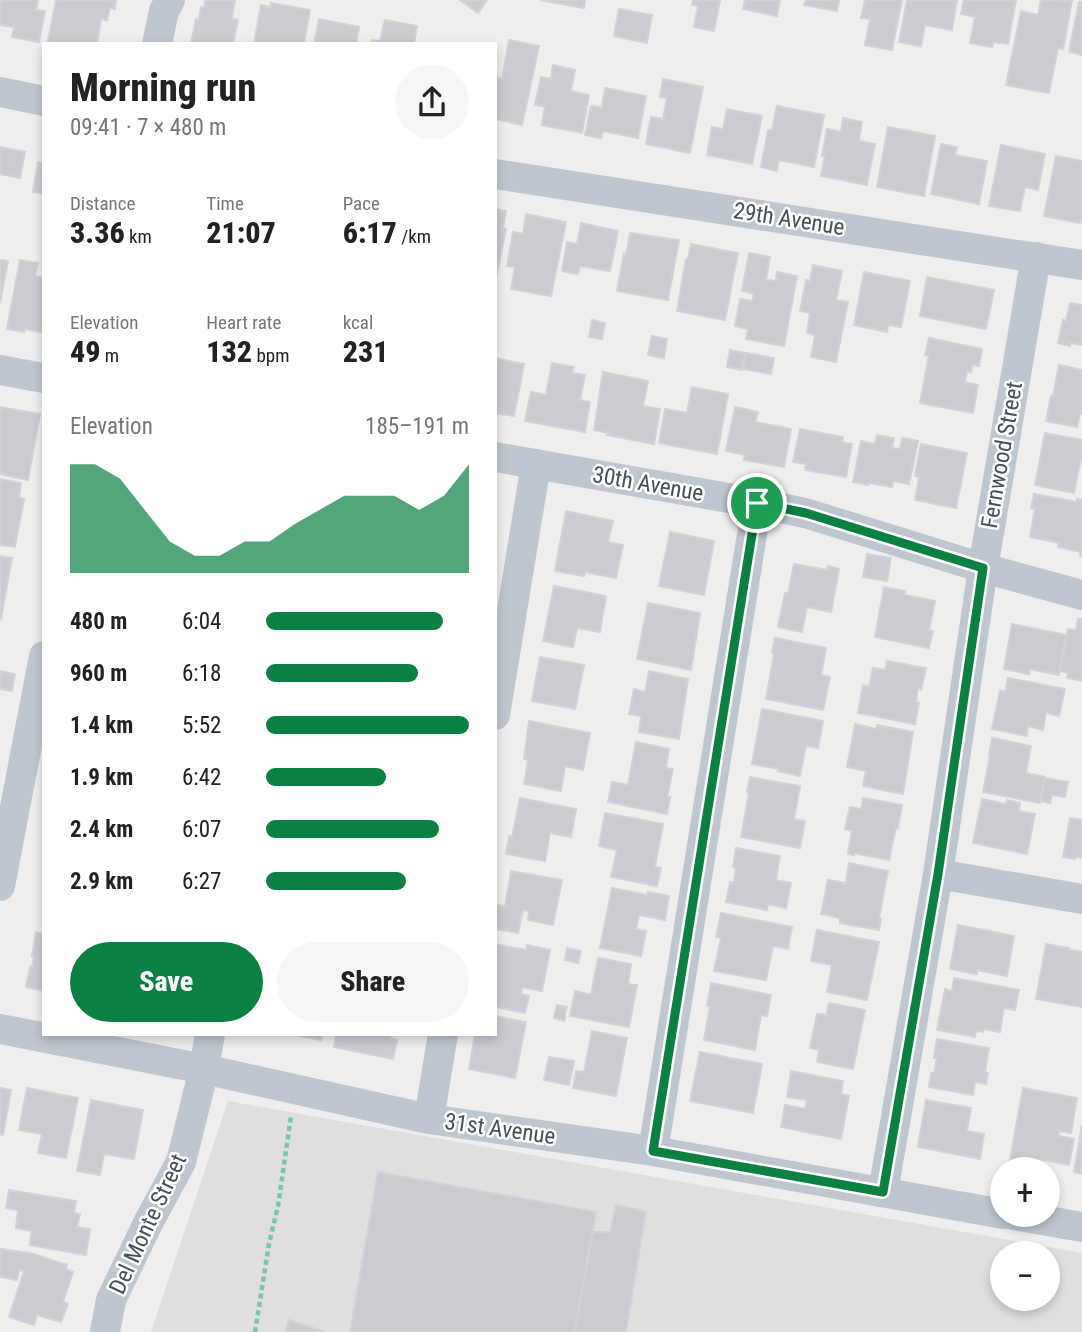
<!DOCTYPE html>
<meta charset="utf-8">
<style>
:root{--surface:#fff;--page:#f6f6f6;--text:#222;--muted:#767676;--accent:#0b8043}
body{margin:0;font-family:"Roboto Condensed",sans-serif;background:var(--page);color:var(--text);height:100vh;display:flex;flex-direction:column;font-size:26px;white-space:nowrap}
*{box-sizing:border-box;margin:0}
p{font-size:23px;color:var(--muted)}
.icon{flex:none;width:38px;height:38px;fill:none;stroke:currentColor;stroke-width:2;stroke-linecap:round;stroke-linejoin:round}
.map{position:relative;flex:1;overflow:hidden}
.sheet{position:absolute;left:42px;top:42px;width:455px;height:994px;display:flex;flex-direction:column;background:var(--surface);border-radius:0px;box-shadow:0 4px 10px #0003}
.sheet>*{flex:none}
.tools{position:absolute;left:990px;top:1157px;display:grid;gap:14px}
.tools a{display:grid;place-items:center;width:70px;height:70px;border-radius:50%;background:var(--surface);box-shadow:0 4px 10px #0003;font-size:35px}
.pin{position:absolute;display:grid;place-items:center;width:60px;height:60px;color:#fff;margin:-30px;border:4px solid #fff;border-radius:50%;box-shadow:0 2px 7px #0007}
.round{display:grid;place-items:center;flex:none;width:74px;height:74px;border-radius:37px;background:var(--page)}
.overview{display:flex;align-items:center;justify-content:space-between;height:119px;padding:0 28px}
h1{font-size:38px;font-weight:800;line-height:52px}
.stats{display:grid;grid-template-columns:repeat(3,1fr);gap:10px;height:119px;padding:7px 28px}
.stats div{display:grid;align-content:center}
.stats b{font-size:30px;font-weight:800}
.stats small{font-size:19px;font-weight:400}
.stats p{font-size:19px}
.chart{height:196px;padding:14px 28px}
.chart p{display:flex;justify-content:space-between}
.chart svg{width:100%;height:126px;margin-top:7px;fill:var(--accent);opacity:.7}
.primary-button{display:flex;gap:14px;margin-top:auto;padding:14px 28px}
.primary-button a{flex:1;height:80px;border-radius:42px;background:var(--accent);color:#fff;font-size:28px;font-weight:800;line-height:80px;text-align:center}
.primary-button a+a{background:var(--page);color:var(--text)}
ul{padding:0 28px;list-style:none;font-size:23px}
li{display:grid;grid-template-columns:112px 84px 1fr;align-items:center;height:52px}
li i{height:18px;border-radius:9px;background:var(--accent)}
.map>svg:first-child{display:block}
.education{fill:#e1dedf;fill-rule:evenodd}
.building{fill:#caccd2;stroke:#d1d3d9;stroke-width:2}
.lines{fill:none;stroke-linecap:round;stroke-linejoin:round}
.path{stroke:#77c8a4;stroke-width:4.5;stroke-dasharray:5 3.5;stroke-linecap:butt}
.minor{stroke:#bec7cf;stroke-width:30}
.route-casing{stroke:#fff;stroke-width:14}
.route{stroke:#0b8043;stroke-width:9}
.labels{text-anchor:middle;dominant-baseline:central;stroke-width:5;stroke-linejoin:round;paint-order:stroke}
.street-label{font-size:23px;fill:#464f5a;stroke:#fff}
</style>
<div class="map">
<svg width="1082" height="1332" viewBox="0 0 1082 1332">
<rect width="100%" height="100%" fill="#f0eded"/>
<path class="education" d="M 228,1101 L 1082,1253 L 1082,1332 L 151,1332 ZM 1003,1253 L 1048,1253 L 1048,1298 L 1003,1298 Z"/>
<path class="building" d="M 0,0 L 38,0 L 36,10 L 45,11 L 39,42 L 12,37 L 14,27 L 0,25 Z
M 56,0 L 116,0 L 115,9 L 110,8 L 107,20 L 101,19 L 97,44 L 63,44 L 48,41 Z
M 205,0 L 235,0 L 232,18 L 238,20 L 233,44 L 191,44 L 196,19 L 199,20 L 201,7 L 204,8 Z
M 460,0 L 487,0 L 478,13 Z
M 540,0 L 585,0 L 584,8 Z
M 693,0 L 720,0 L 714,31 L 694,27 L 698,6 L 692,5 Z
M 745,0 L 780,0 L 777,16 L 743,9 Z
M 806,0 L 839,0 L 837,11 L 804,5 Z
M 865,0 L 902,0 L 892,50 L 865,45 L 870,19 L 861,18 Z
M 907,0 L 957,0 L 952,30 L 925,25 L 921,46 L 899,42 Z
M 964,0 L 1016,0 L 1008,44 L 993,42 L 992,47 L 970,43 L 975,17 L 961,14 Z
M 1041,0 L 1072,1 L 1063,49 L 1058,48 L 1049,93 L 1006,85 L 1021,11 L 1038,15 Z
M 1079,2 L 1082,2 L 1082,55 L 1069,52 Z
M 271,3 L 310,10 L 304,44 L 254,44 L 261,5 L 270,7 Z
M 619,9 L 652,15 L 647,43 L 614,36 Z
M 319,19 L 359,27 L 356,44 L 314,44 Z
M 385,20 L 417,26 L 414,44 L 371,44 L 372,40 L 380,41 Z
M 509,40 L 539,46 L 522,125 L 495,119 L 495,77 L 502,78 Z
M 553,65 L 575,70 L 571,91 L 589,95 L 582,133 L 542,125 L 545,107 L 535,105 L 541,77 L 551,79 Z
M 663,79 L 703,87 L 690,153 L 646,144 L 651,117 L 663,119 L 667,98 L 660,97 Z
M 605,88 L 646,96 L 638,138 L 603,131 L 601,138 L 585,135 L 591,106 L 602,108 Z
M 777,106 L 824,115 L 814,167 L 779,160 L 777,171 L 761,167 L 768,130 L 772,130 Z
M 727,109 L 762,116 L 752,164 L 707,155 L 712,127 L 723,129 Z
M 843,118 L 862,122 L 859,141 L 875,144 L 867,185 L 821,176 L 825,156 L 822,156 L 827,129 L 841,132 Z
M 888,127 L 935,136 L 924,196 L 877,187 Z
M 941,144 L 957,147 L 955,155 L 987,161 L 979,204 L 931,194 Z
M 1001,145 L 1045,154 L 1038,190 L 1025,187 L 1020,211 L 989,206 Z
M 0,147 L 25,152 L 20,178 L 0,174 Z
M 1056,156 L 1082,161 L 1082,215 L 1080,223 L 1044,216 Z
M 38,162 L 44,163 L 44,194 L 33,192 Z
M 495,209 L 506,211 L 503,228 L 506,229 L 496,279 Z
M 526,214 L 566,222 L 551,296 L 511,289 L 515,267 L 507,266 L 513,232 L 523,234 Z
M 581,223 L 618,231 L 610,271 L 580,266 L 578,274 L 562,271 L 567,242 L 577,244 Z
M 630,233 L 679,240 L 668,300 L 617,291 L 624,254 L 626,255 Z
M 691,244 L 738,253 L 725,320 L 677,311 L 686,259 L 688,259 Z
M 749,253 L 770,257 L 766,280 L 776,281 L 777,272 L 797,276 L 784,346 L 746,339 L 748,329 L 735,326 L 740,299 L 752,301 L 754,294 L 742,291 Z
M 0,260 L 8,261 L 0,303 Z
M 20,260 L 38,263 L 35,276 L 44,278 L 44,333 L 25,329 L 24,332 L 7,329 Z
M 813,265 L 842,271 L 836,300 L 848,302 L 836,362 L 811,357 L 815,335 L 807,333 L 810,313 L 800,311 L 806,280 L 810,281 Z
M 864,272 L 910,281 L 901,327 L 888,325 L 887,332 L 854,325 Z
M 927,277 L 994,290 L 986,329 L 920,316 Z
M 1070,303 L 1082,305 L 1082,345 L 1070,343 L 1070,346 L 1058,343 L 1063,320 L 1066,321 Z
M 592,320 L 605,323 L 602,339 L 589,337 Z
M 652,336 L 667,339 L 664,358 L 648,355 Z
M 929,338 L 982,349 L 979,366 L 972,365 L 971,372 L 967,371 L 965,382 L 978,385 L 973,413 L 920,403 L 929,355 L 925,355 Z
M 730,350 L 745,353 L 742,370 L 727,367 Z
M 746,353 L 774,358 L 771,374 L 743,369 Z
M 495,358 L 524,364 L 514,416 L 495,413 Z
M 552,363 L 574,367 L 572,373 L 585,375 L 580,400 L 590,402 L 585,432 L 525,421 L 531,392 L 546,395 Z
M 1059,365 L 1082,370 L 1082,414 L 1080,414 L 1077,427 L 1046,421 L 1051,396 L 1053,396 Z
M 603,372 L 648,381 L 643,406 L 660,409 L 654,444 L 607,435 L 608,433 L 594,430 Z
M 692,387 L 728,394 L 717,454 L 659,443 L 665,409 L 687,413 Z
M 0,407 L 40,414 L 28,480 L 0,474 Z
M 735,407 L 758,412 L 755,422 L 791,429 L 784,467 L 744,460 L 745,455 L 726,451 Z
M 800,429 L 843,437 L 842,442 L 852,444 L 846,477 L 805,470 L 806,464 L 793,462 Z
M 1045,433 L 1082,440 L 1082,458 L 1081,458 L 1074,493 L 1035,485 Z
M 877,435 L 894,438 L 892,448 L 900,449 L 902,438 L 918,441 L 909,484 L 893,481 L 892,487 L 869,483 L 868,485 L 853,482 L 861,441 L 875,444 Z
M 921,444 L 967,453 L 956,508 L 915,500 L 919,477 L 915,476 Z
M 0,479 L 21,483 L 19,497 L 24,499 L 15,547 L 0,545 Z
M 1034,494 L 1077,502 L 1077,499 L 1082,500 L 1082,556 L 1080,556 L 1081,552 L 1058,547 L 1059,543 L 1030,537 L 1035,509 L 1031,508 Z
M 566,511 L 613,521 L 608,542 L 623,545 L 616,578 L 585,572 L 584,576 L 555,571 Z
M 670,532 L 714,541 L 704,595 L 659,586 Z
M 867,554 L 891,558 L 887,581 L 863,577 Z
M 0,556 L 12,558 L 1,619 L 0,618 Z
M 794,564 L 827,570 L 828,566 L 839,569 L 831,612 L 807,607 L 802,632 L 778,627 L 785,593 L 788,594 Z
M 554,586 L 606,596 L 600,632 L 577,628 L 573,647 L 543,641 Z
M 884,587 L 905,591 L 905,595 L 935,601 L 929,630 L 933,631 L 929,648 L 875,637 Z
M 648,603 L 700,613 L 691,670 L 637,659 Z
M 1078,619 L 1082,619 L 1082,681 L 1067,678 L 1068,673 L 1060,671 L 1068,629 L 1076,630 Z
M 1012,624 L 1066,635 L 1059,675 L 1030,669 L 1029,674 L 1004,669 Z
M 775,638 L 826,648 L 821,675 L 830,677 L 823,710 L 766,699 L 774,654 L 772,653 Z
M 540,657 L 584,665 L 575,709 L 532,701 Z
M 887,661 L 926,668 L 921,690 L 918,689 L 916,702 L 919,703 L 915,724 L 858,713 L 863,685 L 869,687 L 873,668 L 885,670 Z
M 0,671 L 15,674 L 12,691 L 0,689 Z
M 649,671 L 688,679 L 679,739 L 639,732 L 641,716 L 629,714 L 634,689 L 645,692 Z
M 1008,678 L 1065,689 L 1059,716 L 1046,713 L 1043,730 L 1028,726 L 1027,736 L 992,729 L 1000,690 L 1005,692 Z
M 762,709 L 823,721 L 818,748 L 806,746 L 800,776 L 778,771 L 779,769 L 752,764 Z
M 529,721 L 590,733 L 583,770 L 565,766 L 561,791 L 524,784 L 528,760 L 524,759 Z
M 855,724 L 876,729 L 877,725 L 913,732 L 903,794 L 863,786 L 866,771 L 847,767 Z
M 992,738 L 1031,746 L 1026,773 L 1045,777 L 1040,803 L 983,792 L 990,755 L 989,755 Z
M 636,742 L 669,749 L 666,768 L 673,769 L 667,797 L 670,797 L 667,814 L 608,802 L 612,782 L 628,785 Z
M 750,777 L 800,786 L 794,819 L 805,821 L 800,848 L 741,837 L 749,793 L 747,792 Z
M 1045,778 L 1068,782 L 1065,797 L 1052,795 L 1050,803 L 1041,801 Z
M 520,798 L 576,809 L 571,837 L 550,833 L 545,861 L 506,854 L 509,836 L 512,837 Z
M 863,798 L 902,805 L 898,828 L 896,827 L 889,860 L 854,853 L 854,855 L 848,854 L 852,831 L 845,829 L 850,807 L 861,809 Z
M 982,799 L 1006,804 L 1007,800 L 1020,803 L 1019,811 L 1035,814 L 1027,854 L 973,843 Z
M 605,813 L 663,824 L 655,867 L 661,868 L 657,886 L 611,877 L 617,850 L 599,846 Z
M 1070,818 L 1082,820 L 1082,858 L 1076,857 L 1075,859 L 1063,857 Z
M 736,848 L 780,856 L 776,880 L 791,883 L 786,908 L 768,904 L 767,910 L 726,902 L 730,882 L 734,883 L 736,868 L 733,867 Z
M 849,863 L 888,871 L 879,918 L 881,919 L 879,930 L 840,923 L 840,918 L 821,914 L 828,880 L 846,883 Z
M 511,871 L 562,880 L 553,925 L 528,920 L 529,911 L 523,910 L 518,933 L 495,929 L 497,905 L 505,906 Z
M 612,888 L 647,895 L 648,892 L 669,896 L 665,920 L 639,915 L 636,929 L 646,931 L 641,956 L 600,948 Z
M 721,913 L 792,927 L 788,949 L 773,946 L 766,980 L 714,971 L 721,938 L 716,937 Z
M 958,925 L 1014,936 L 1007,976 L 977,970 L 977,974 L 950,969 Z
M 817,930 L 879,942 L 867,1000 L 827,992 L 832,965 L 811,961 Z
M 36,932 L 44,934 L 44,991 L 26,987 L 30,967 L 32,967 L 34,956 L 32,956 Z
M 495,944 L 526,950 L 527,945 L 550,950 L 542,991 L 522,987 L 521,994 L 529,996 L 525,1013 L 495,1007 Z
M 1046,944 L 1069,948 L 1069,950 L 1082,952 L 1082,1007 L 1036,999 Z
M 567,948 L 581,951 L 578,963 L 565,960 Z
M 598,958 L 631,964 L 628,984 L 637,985 L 629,1027 L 570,1016 L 575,991 L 591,995 Z
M 954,978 L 1019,990 L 1015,1010 L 1004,1008 L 1000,1032 L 984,1029 L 983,1032 L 976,1031 L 975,1037 L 937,1030 L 945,989 L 952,991 Z
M 711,983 L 771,995 L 767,1016 L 761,1015 L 755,1050 L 704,1040 L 710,1006 L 707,1006 Z
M 829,1003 L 865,1010 L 853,1069 L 817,1062 L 819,1050 L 810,1048 L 817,1014 L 826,1015 Z
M 557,1005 L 567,1007 L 564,1021 L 554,1018 Z
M 495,1016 L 526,1022 L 515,1078 L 469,1069 L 475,1034 L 495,1034 Z
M 592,1031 L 627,1038 L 616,1096 L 573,1088 L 576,1071 L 584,1072 Z
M 301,1034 L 322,1034 L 321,1040 L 300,1036 Z
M 336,1034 L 391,1034 L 391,1039 L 397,1040 L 393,1059 L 334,1047 Z
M 937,1039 L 989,1048 L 985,1072 L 988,1073 L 986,1084 L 975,1082 L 973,1095 L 929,1087 L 931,1073 L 934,1073 L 937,1058 L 934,1058 Z
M 700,1052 L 762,1064 L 753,1113 L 690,1101 Z
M 549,1057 L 574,1061 L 569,1085 L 544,1080 Z
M 791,1071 L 843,1081 L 841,1094 L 849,1096 L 841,1139 L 781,1127 L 785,1105 L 805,1109 L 807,1100 L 787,1097 Z
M 0,1088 L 11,1090 L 3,1135 L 0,1134 Z
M 27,1088 L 78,1098 L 66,1158 L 38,1153 L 42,1134 L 19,1130 Z
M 1023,1088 L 1077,1098 L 1071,1133 L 1059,1131 L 1059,1136 L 1074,1139 L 1069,1165 L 1038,1159 L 1037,1165 L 1010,1160 Z
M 91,1100 L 143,1110 L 134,1159 L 104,1154 L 100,1175 L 77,1171 Z
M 926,1100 L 971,1108 L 967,1131 L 984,1134 L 980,1159 L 918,1147 Z
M 1082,1125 L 1082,1174 L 1074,1172 Z
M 378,1172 L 596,1212 L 575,1332 L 350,1332 Z
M 378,1172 L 596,1212 L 575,1332 L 350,1332 Z
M 9,1190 L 76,1201 L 74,1213 L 80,1214 L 77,1227 L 90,1229 L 86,1255 L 30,1245 L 32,1231 L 16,1228 L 18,1210 L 6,1208 Z
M 616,1205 L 646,1211 L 626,1332 L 575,1332 L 592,1232 L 610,1232 Z
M 1,1249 L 30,1253 L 67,1265 L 66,1269 L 73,1272 L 63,1302 L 68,1304 L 61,1322 L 37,1315 L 34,1325 L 9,1317 L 24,1271 L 19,1270 L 17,1280 L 0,1277 Z
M 289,1320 L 325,1332 L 285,1332 Z"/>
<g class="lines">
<path class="path" d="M 255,1332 L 269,1244 L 278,1206 L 291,1116"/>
<path class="minor" d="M 157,44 L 164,11 L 170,0
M 0,92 L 44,101
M 495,174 L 1082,265
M 0,370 L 44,378
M 495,457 L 757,503 L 805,513 L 983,568 L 1082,595
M 495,715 L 536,464
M 938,874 L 1082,899
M 0,886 L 44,656
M 0,1029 L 204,1069 L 429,1119 L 653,1151 L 1003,1214
M 429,1119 L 443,1034
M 653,1151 L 757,503
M 883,1192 L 938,874 L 983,568 L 1036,257
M 1008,1214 L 1082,1227
M 105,1332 L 111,1300 L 148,1223 L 181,1162 L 204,1069 L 210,1034"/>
</g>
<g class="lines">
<g class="route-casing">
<path id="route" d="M 757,503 L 806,513 L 983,568 L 938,874 L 883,1192 L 653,1151 Z"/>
</g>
<use href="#route" class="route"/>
</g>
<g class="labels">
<g class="street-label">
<text transform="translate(789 219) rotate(9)">29th Avenue</text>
<text transform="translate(1002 455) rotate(-80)">Fernwood Street</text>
<text transform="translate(648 484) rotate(10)">30th Avenue</text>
<text transform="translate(500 1129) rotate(8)">31st Avenue</text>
<text transform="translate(148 1224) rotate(-65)">Del Monte Street</text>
</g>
</g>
</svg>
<div class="tools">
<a>+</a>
<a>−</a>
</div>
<div class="pin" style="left:757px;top:503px;background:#1e9e55"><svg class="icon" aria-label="arrive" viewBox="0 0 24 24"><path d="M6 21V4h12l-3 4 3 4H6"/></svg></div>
<section class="sheet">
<div class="overview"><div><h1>Morning run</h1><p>09:41 · 7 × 480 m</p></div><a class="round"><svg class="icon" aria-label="share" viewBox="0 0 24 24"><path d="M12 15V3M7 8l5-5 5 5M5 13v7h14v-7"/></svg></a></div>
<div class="stats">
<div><p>Distance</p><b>3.36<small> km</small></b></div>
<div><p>Time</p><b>21:07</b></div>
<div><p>Pace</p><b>6:17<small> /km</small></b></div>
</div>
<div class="stats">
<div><p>Elevation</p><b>49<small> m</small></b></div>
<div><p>Heart rate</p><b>132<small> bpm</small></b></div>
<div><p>kcal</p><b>231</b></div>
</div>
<div class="chart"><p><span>Elevation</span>185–191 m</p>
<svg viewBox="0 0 160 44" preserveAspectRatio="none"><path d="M0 44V6L10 6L20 11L30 22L40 33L50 38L60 38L70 33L80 33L90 27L100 22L110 17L120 17L130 17L140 22L150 17L160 6V44z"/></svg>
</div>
<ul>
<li><b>480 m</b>6:04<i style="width:87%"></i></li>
<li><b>960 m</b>6:18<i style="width:75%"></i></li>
<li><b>1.4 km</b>5:52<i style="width:100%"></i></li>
<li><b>1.9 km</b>6:42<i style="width:59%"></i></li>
<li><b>2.4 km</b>6:07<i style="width:85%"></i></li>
<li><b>2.9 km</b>6:27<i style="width:69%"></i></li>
</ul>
<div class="primary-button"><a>Save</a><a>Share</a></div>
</section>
</div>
